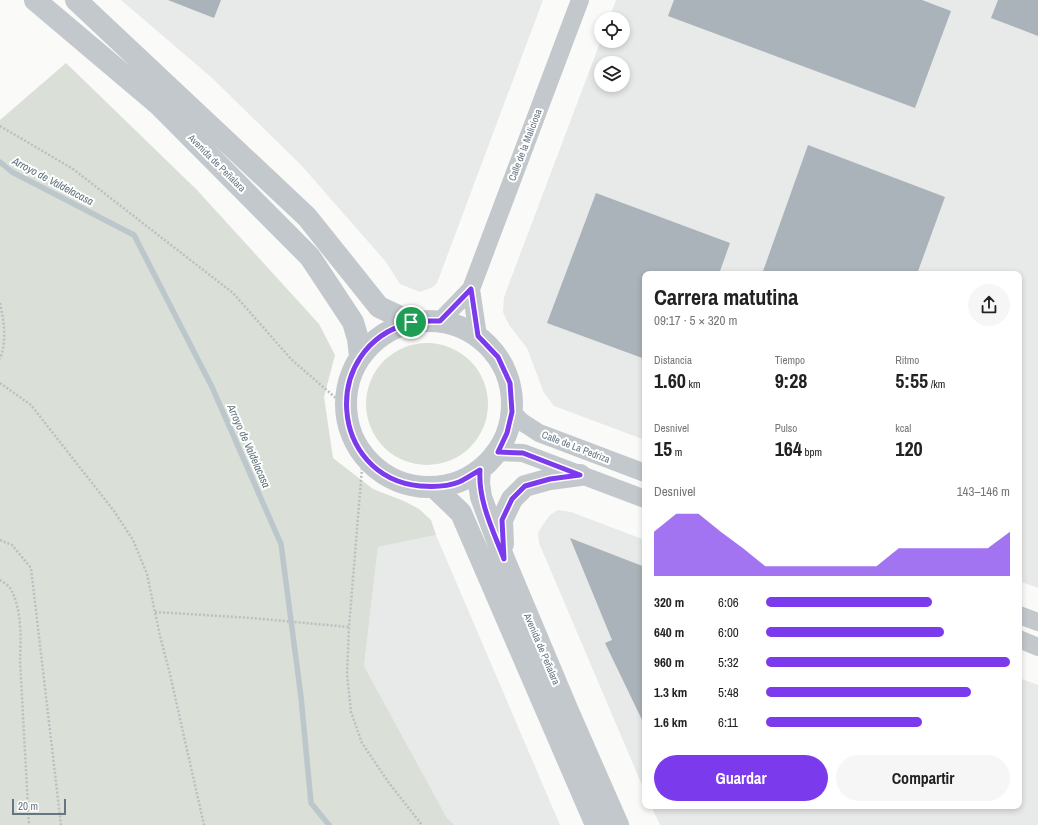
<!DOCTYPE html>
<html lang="es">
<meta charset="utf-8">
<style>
:root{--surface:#fff;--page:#f6f6f6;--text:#222;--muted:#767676;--accent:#7c3aed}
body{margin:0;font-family:"Archivo Narrow",sans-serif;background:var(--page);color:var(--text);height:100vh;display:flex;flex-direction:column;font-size:15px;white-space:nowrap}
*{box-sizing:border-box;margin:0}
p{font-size:13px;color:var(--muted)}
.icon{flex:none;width:22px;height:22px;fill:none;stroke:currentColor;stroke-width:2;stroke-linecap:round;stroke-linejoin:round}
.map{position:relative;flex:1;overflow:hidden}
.drawer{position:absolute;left:642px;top:271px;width:380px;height:538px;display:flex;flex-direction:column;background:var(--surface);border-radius:8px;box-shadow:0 2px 6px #0003}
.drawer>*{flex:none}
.fabs{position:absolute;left:594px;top:12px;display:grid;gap:8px}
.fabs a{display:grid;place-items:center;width:36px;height:36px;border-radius:50%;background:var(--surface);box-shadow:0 2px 6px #0003;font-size:20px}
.scale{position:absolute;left:12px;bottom:10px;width:54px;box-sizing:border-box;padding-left:4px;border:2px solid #657683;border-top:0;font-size:11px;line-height:14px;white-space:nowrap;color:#657683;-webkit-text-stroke:3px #fff;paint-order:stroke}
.pin{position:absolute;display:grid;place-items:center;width:34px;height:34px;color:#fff;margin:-17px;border:2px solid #fff;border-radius:50%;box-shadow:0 1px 4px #0007}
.round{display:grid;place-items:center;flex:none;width:42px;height:42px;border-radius:21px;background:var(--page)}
.head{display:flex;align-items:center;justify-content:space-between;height:68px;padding:0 12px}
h1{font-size:22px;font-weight:700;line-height:30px}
.stats{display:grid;grid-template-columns:repeat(3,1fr);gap:6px;height:68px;padding:4px 12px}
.stats div{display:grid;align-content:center}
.stats b{font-size:20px;font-weight:700}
.stats small{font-size:11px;font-weight:400}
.stats p{font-size:11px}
.chart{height:112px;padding:8px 12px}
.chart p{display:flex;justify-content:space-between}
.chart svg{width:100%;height:72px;margin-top:4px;fill:var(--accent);opacity:.7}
.action{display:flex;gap:8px;margin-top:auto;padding:8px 12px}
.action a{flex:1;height:46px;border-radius:24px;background:var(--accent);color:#fff;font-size:16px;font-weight:700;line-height:46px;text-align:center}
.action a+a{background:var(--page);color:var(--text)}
ul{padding:0 12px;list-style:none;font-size:13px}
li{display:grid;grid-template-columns:64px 48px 1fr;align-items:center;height:30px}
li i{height:10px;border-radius:5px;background:var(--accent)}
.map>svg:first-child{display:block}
.built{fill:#e8e9e9;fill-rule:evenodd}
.green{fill:#dadfd7}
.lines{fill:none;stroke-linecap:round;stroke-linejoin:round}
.stream{stroke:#bbc7cb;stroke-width:5.5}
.building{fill:#aab3b9}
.path{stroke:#bbbfc2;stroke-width:2.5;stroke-dasharray:2 2;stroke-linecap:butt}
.minor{stroke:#c3c8cc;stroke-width:18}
.tertiary{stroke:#c3c8cc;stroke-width:22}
.route-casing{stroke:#fff;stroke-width:8}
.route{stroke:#7c3aed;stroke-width:5}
.labels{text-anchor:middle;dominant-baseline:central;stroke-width:4;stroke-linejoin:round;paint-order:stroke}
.street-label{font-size:10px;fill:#657683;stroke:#fff}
.water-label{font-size:11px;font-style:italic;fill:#60757c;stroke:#fff}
</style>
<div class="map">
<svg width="1038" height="825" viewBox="0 0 1038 825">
<rect width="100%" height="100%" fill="#fafaf8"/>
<path class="built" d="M 121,0 L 543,0 L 437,283 L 433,287 L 420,292 L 400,284 L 386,262 L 301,165 L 211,77 Z
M 616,0 L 1038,0 L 1038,588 L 1019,581 L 1019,274 L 645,274 L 645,440 L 554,406 L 544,393 L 527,348 L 509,325 L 503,312 L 504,297 L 601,40 L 601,41 L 623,41 L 623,19 L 609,19 ZM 601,63 L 623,63 L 623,85 L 601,85 Z
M 558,510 L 571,512 L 645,540 L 645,792 L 539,543 L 538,533 L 544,523 L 550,515 Z
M 436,535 L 560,825 L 455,825 L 447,818 L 364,666 L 378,547 Z
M 1019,678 L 1038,685 L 1038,825 L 660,825 L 651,806 L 1019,806 Z"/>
<path class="green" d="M 66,63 L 197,190 L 319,324 L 335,355 L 324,397 L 333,458 L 373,489 L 404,501 L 419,509 L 431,520 L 436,535 L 378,547 L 364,666 L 447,818 L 455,825 L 0,825 L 0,120 Z
M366 404a61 61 0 1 1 122 0a61 61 0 1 1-122 0Z"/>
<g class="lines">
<path class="stream" d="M 0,162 L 12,172 L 134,235 L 212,387 L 281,544 L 301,697 L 311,803 L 329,825"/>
</g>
<path class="building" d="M 168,0 L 221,0 L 214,18 Z
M 674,0 L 922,0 L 951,11 L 915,108 L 668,16 Z
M 998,0 L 1038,0 L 1038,36 L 991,18 Z
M 808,145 L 945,197 L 917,274 L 762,274 Z
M 596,193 L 730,243 L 719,274 L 645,274 L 645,359 L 547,323 Z
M 570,538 L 645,567 L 645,721 L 643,722 L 605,643 L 612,640 Z"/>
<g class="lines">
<path class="path" d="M 0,126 L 73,169 L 233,293 L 291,359 L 345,406
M 0,303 C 4,322 7,340 0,359
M 0,383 L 31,405 L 114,511 L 133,540 L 147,574 L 160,636 L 169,670 L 204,825
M 363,456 L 349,627 L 347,674 L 351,712 L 362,743 L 389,783 L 422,825
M 0,540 L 12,545 L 31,568 L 61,825
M 0,580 C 3,582 8,585 10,588 C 22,608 21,638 20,660 L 29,825
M 155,612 L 251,618 L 349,627"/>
<path class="minor" d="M 471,289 L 478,336
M 440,321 L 471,289 L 580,0
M 512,412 L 522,422 L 539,433 L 645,473
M 498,452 L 523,453 L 645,499
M 1019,615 L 1038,622
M 1019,639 L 1038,647"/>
<path class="tertiary" d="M 35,0 L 158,104 L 310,257 L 353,322 L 358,339 L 360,356
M 76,0 L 307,217 L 379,307 L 411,322
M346 404a83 83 0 1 1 166 0a83 83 0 1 1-166 0Z
M 480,470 L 479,483 L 481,497 L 504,559 L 568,711 L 618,825
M 434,487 L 461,513 L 596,825
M 503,544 L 502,520 L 512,499 L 525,486 L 550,479 L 580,475"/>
</g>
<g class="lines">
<g class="route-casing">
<path id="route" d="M 471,289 L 478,336 L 498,357 L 510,383 L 512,412 L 507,433 L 498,452 L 523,453 L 580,475 L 550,479 L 525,486 L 512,499 L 502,520 L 504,559 C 493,530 478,501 480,470 C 473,474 466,479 459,482 C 447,487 433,487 420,486 C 329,477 319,347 410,323 C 419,320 430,321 440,321 Z"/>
</g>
<use href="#route" class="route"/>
</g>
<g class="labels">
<g class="street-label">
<text transform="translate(525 145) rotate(-69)">Calle de la Maliciosa</text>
<text transform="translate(217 163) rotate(45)">Avenida de Peñalara</text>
<text transform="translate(576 447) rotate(21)">Calle de La Pedriza</text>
<text transform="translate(542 649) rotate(67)">Avenida de Peñalara</text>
</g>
<g class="water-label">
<text transform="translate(53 181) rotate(28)">Arroyo de Valdelacasa</text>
<text transform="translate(249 446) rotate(66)">Arroyo de Valdelacasa</text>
</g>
</g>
</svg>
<div class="fabs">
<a><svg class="icon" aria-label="locate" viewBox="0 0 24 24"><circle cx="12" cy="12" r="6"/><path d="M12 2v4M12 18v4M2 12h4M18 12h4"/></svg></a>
<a><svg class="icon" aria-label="layers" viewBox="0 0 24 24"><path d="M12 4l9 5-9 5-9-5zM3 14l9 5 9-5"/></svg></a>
</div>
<div class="scale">20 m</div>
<div class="pin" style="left:411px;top:322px;background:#1e9e55"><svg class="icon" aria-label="arrive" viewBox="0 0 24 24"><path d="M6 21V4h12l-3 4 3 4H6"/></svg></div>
<section class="drawer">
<div class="head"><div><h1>Carrera matutina</h1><p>09:17 · 5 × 320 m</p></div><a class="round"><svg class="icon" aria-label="share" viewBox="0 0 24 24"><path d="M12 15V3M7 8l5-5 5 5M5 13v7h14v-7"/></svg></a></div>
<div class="stats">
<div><p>Distancia</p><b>1.60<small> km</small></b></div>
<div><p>Tiempo</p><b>9:28</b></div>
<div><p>Ritmo</p><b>5:55<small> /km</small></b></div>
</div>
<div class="stats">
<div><p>Desnivel</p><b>15<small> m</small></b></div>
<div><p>Pulso</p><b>164<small> bpm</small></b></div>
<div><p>kcal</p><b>120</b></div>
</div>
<div class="chart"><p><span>Desnivel</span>143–146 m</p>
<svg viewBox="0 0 160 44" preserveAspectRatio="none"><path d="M0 44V17L10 6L20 6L30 17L40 27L50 38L60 38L70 38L80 38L90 38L100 38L110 27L120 27L130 27L140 27L150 27L160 17V44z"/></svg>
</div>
<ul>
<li><b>320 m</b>6:06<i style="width:68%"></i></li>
<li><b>640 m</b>6:00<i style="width:73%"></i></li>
<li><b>960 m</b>5:32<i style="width:100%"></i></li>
<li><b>1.3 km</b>5:48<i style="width:84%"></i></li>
<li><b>1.6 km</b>6:11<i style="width:64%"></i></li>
</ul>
<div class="action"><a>Guardar</a><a>Compartir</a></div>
</section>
</div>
